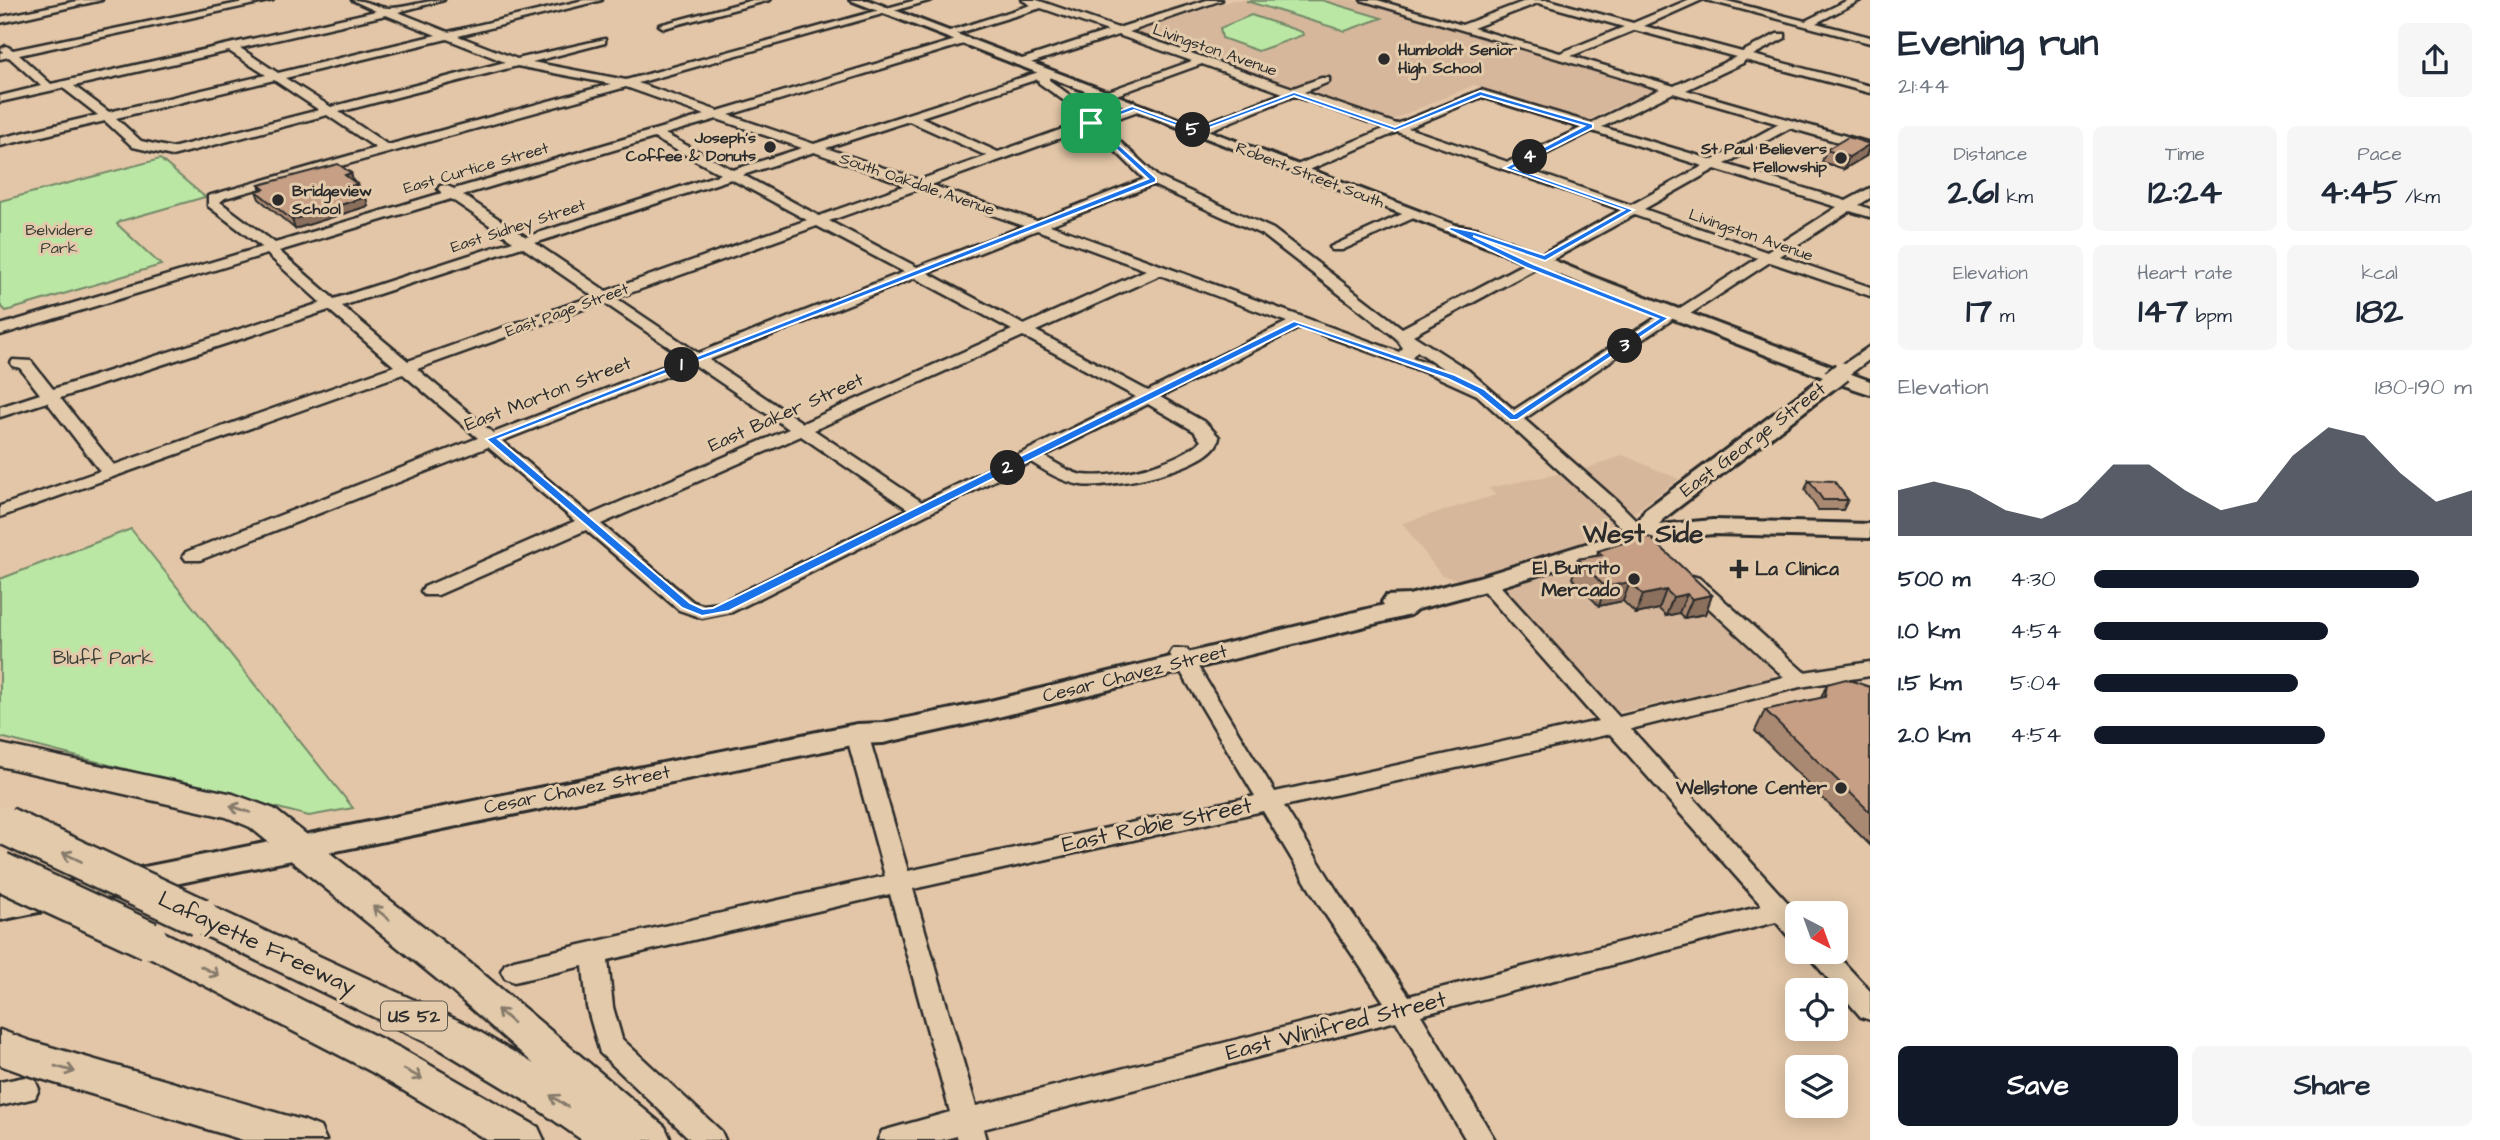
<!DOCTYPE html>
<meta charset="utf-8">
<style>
:root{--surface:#fff;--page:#f6f6f7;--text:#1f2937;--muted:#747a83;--accent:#111827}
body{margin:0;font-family:"Architects Daughter",sans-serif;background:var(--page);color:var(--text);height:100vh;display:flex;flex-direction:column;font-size:26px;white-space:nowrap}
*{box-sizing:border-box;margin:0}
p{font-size:23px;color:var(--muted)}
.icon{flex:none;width:38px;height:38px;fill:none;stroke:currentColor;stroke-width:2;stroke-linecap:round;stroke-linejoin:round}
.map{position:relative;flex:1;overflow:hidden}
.sheet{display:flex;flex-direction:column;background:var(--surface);width:630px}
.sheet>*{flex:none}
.needle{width:46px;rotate:139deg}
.controls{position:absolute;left:1785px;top:901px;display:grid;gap:14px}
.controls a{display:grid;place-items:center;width:63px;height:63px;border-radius:10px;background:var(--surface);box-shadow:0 4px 18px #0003;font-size:35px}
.pin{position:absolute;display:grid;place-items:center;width:60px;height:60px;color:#fff;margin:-30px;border-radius:14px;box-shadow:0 4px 10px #0006}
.km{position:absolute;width:35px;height:35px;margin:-18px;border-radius:50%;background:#222;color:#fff;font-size:19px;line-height:35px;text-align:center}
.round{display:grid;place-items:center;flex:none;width:74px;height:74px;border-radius:10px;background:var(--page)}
.headline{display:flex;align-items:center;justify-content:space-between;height:119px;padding:0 28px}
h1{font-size:38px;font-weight:700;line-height:52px}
.stats{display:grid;grid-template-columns:repeat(3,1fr);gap:10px;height:119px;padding:7px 28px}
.stats div{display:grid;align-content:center;border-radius:10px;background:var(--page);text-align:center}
.stats b{font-size:35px;font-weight:700}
.stats small{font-size:19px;font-weight:400}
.stats p{font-size:19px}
.chart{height:196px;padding:14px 28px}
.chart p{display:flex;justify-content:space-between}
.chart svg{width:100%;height:126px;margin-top:7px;fill:var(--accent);opacity:.7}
.action{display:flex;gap:14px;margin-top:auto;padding:14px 28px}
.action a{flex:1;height:80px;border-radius:10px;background:var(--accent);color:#fff;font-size:28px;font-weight:700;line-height:80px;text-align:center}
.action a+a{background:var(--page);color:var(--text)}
ul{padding:0 28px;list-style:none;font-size:23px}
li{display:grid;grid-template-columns:112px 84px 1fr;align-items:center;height:52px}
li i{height:18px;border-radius:9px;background:var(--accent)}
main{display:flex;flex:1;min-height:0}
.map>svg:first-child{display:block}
.built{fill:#d6b79b}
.green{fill:#bbe7a4;stroke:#738968;stroke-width:2}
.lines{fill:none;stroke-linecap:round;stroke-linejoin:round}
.minor-casing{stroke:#2b2b2b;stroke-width:5}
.major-casing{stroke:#2b2b2b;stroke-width:6}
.highway-casing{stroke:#2b2b2b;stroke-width:5}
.minor{fill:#e2caab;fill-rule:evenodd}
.major{fill:#e2caab;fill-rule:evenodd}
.highway{fill:#e2caab;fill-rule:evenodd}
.major-bridge-casing{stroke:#2b2b2b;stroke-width:24;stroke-linecap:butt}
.highway-bridge-casing{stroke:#2b2b2b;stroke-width:42;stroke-linecap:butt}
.major-bridge{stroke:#e2caab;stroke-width:19}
.highway-bridge{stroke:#e2caab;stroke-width:37}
.wall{fill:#aa8972;stroke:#2b2b2b;stroke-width:2}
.shaded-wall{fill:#8b6f5d;stroke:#2b2b2b;stroke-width:2}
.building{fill:#c69f85;stroke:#2b2b2b;stroke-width:2}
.oneway{stroke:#867a6b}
.route{fill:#1a73e8;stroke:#fff;stroke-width:2;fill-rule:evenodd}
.poi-dot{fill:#2b2b2b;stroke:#e2caab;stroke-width:2.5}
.labels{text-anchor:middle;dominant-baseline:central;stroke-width:6;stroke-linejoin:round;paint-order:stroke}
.far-street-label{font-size:16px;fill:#2b2b2b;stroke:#e2caab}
.far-poi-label{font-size:16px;font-weight:bold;fill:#2b2b2b;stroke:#e2caab;text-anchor:start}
.far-park-label{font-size:16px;fill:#393e37;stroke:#e2caab}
.shield{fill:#e2caab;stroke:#625b51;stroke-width:2}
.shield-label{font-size:18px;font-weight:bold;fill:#2b2b2b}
.street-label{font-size:19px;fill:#2b2b2b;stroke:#e2caab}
.poi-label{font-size:19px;font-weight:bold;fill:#2b2b2b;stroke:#e2caab;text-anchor:end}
.park-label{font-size:19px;fill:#393e37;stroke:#e2caab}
.near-street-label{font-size:23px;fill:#2b2b2b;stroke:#e2caab}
.district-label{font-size:26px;font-weight:bold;fill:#2b2b2b;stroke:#e2caab}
</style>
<main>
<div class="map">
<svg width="1870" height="1140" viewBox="0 0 1870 1140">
<rect width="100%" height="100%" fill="#e3c6a7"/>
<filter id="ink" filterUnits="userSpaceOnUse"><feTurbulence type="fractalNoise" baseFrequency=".0143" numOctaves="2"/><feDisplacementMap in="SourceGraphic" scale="14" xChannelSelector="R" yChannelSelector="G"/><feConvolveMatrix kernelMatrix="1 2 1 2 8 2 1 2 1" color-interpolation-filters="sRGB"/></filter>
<g filter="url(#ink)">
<path class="built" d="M 1233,0 L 1355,0 L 1655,88 L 1586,121 L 1474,85 L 1392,120 L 1135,32 Z
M 1623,455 L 1679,479 L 1617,525 L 1773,671 L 1774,677 L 1625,711 L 1616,710 L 1512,596 L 1441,575 L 1402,523 L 1496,495 L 1488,488 L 1588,468 Z"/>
<path class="green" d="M 1321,0 L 1382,18 L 1345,31 L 1246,1 Z
M 1251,15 L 1302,32 L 1303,35 L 1258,51 L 1222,38 L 1220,28 Z
M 160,159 L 205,197 L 121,221 L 117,224 L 161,265 L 6,311 L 0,305 L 0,201 Z
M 131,529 L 353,808 L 309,816 L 0,737 L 0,579 Z"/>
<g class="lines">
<g class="minor-casing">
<path id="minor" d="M 82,0 L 102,0 L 0,23 L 0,17 Z
M 253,0 L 273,0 L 19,55 L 51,84 L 376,11 L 352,0 C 366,0 378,8 389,8 C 408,8 425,0 444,0 L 398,12 L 448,32 L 584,0 L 602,0 L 458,36 L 517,59 L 605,39 L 605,43 L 532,62 L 626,80 L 916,0 L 932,0 L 638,83 L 718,111 L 959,39 L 967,39 L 967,43 L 729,115 L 814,144 L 1042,71 L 1050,71 L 1049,80 L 1071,96 L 1095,118 L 1130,105 L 1138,105 L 1138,111 L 1101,124 L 1158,177 L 1273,229 L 1402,328 L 1525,263 L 1535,263 L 1537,266 L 1535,269 L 1413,335 L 1468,370 L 1514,410 L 1660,315 L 1670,315 L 1673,318 L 1670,321 L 1524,419 L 1617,501 L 1661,545 L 1652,551 L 1645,549 L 1477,395 L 1435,376 L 1301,327 L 1160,397 L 1206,423 L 1219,437 C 1217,469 1106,489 1081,485 C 1062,482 1047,472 1031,462 L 732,612 L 702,618 L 679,610 L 586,530 L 438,595 L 424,595 L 421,591 L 424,587 L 575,521 L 488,447 L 200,560 L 186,560 L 183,556 L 186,552 L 478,438 L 403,374 L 0,517 L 0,506 L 100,471 L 47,402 L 0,417 L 0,407 L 40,394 L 20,368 L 13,366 L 11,363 L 13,360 L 31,361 L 53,389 L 321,303 L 267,254 L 0,335 L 0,325 L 262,247 L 208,206 L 208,196 L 376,148 L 327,115 L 172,156 L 133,147 L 105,121 L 0,146 L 0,138 L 98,115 L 63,88 L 0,102 L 0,96 L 41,86 L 9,57 L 0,59 L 0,53 L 3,52 L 1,49 L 6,46 L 13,50 ZM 386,15 L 436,35 L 278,73 L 240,48 ZM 447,39 L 505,62 L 331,107 L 285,78 ZM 229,51 L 266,75 L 109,112 L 74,86 ZM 517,66 L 611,84 L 388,145 L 339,112 ZM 1038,79 L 1039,83 L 1063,100 L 1085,121 L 998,152 L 921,117 ZM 274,80 L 319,110 L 172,148 L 141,141 L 116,118 ZM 626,87 L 705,115 L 454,189 L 445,185 L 440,186 L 438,189 L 442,193 L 275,243 L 220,202 L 225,198 ZM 717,119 L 802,148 L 733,170 L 665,134 ZM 909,121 L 987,156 L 919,180 L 826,148 ZM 1091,127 L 1144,179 L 1037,221 L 931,185 ZM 654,138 L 721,174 L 526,237 L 463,195 ZM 814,152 L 906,185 L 819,216 L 743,175 ZM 731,179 L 807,220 L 606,291 L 535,243 ZM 1153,185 L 1263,235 L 1396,338 L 1403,348 L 1399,352 L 1050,225 ZM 919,189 L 1024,226 L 917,267 L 829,221 ZM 451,199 L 513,241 L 334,299 L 279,251 ZM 817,226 L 904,272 L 698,353 L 616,298 ZM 1037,230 L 1146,270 L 1024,325 L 928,273 ZM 522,247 L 593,296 L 408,361 L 342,306 ZM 1160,275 L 1287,322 L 1148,391 L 1036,331 ZM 915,278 L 1012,330 L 803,423 L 709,360 ZM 603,302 L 685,358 L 493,433 L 417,369 ZM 329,310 L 394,366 L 114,465 L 60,398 ZM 1023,336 L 1136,397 L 922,502 L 814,430 ZM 1417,351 L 1444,369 L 1412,357 ZM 695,365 L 789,429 L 590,515 L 502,441 ZM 1148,404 L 1194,431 L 1201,441 C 1177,463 1116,479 1083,475 C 1070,473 1056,463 1044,456 ZM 801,436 L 908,509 L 720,603 L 703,605 L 693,602 L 601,524 Z
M 753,0 L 770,0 L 664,28 L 659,25 Z
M 1022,0 L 1037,0 L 1118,28 L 1207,0 L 1222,0 L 1129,32 L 1293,88 L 1321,78 L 1329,78 L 1329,82 L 1304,92 L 1397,124 L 1481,90 L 1591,123 L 1660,89 L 1361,0 L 1377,0 L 1462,25 L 1528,0 L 1549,0 L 1633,23 L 1688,0 L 1702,0 L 1644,26 L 1742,52 L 1777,34 L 1785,34 L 1785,38 L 1753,55 L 1870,86 L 1870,93 L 1745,60 L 1743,63 L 1686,90 L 1870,143 L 1870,151 L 1790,128 L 1725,164 L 1846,201 L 1870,188 L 1870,198 L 1859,205 L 1870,209 L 1870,217 L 1850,211 L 1780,256 L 1870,287 L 1870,296 L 1770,262 L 1690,314 L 1680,314 L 1677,311 L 1680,308 L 1758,258 L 1634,215 L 1550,261 L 1540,261 L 1540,255 L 1621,210 L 1397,132 L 1302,173 L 1292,173 L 1292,167 L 1386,128 L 1294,96 L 1200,134 L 1192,134 L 1192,128 L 1283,93 L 1202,64 L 1108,98 L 1100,98 L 1100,94 L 1192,61 L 1118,35 L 1024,65 L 1016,65 L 1016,61 L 1108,31 L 1041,8 L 949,36 L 940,34 L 1031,5 ZM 1538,3 L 1624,27 L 1560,53 L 1473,28 ZM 1635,30 L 1736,57 L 1674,86 L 1571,56 ZM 1673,93 L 1779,124 L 1713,160 L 1602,127 ZM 1482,97 L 1581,128 L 1508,162 L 1408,128 ZM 1592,131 L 1703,166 L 1631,205 L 1520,167 ZM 1715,169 L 1837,207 L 1767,252 L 1644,209 Z
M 1706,0 L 1723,0 L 1805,21 L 1848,0 L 1861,0 L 1816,23 L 1870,37 L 1870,43 Z
M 1411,210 L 1418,214 L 1416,217 L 1342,250 L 1332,250 L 1330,247 Z
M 1870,346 L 1870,359 L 1850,374 L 1838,374 L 1836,371 L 1838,368 Z
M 1692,576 L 1699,578 L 1804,672 L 1870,662 L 1870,676 L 1800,687 L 1631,729 L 1798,914 L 1797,939 L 1788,936 L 1776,922 L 1421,1015 L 1495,1140 L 1466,1140 L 1396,1021 L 983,1129 L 986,1140 L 958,1140 L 957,1136 L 941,1140 L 878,1140 L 882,1131 L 950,1112 L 890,894 L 608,960 L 613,1007 L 622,1039 L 721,1131 L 725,1140 L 691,1140 L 600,1053 L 587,1007 L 583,966 L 514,982 L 505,978 L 501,971 L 505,964 L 514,960 L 885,876 L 846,734 L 849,729 L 857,726 L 865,729 L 868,734 L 908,871 L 1255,796 L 1170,654 L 1173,649 L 1187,649 L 1275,792 L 1598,721 L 1480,587 L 1477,583 L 1480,579 L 1494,579 L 1619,717 L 1784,677 L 1685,586 L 1682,582 L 1685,578 ZM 1610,734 L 1762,906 L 1409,996 L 1339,894 L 1284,806 ZM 1263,811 L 1321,908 L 1384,1002 L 976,1106 L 913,889 Z
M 1805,952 L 1834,952 L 1870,991 L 1870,1020 L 1861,1017 Z
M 25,1077 L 35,1080 L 39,1089 L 35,1098 L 0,1106 L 0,1082 Z"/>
</g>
<g class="major-casing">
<path id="major" d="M 850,0 L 868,0 L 1455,225 L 1478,229 L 1596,278 L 1870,381 L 1870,394 L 1840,384 L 1663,519 L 1659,525 L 1713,520 L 1870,524 L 1870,538 L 1713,534 L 1646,541 L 1496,588 L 1418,609 L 1410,615 L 986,720 L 883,743 L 857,744 L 0,920 L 0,896 L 857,724 L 883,723 L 986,702 L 1384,605 L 1382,602 L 1386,596 L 1409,595 L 1479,577 L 1634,529 L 1645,510 L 1823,377 Z"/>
</g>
<g class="highway-casing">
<path id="highway" d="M 0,744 L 233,794 L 274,809 L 475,967 L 665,1127 L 671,1140 L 582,1140 L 529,1103 L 438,1048 L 187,927 L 182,917 L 187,907 L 200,903 L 213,907 L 466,1024 L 534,1064 L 449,989 L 250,827 L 226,817 L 0,766 Z
M 149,925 L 400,1048 L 538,1127 L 544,1140 L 487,1140 L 372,1072 L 136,950 L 131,940 L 136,930 Z
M 0,1030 L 30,1041 L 305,1121 L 320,1127 L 326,1140 L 243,1140 L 25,1074 L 0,1065 Z"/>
</g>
<use href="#minor" class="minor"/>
<use href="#major" class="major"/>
<use href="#highway" class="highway"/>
<g class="major-bridge-casing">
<path id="major-bridge" d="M 1832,380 L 1842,372"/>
</g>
<g class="highway-bridge-casing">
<path id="highway-bridge" d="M 4,825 L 200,917
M 0,871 L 149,940"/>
</g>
<use href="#major-bridge" class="major-bridge"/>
<use href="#highway-bridge" class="highway-bridge"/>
</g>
<path class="wall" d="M 1826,150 L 1866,156 L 1844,169 L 1822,162 Z
M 351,173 L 353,181 L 357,184 L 359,191 L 368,206 L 295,229 L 259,199 L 256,191 L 261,190 L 259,185 Z
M 1809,480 L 1848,500 L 1843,510 L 1818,510 L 1805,490 Z
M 1598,551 L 1712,595 L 1705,614 L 1684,618 L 1679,613 L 1666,616 L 1659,609 L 1636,614 L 1623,601 L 1599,606 L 1572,578 L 1578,559 L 1597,556 Z
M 1827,684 L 1870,687 L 1870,845 L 1755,731 L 1765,710 L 1821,698 Z"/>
<path class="shaded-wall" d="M 1870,144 L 1866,156 L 1844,169 L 1849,157 Z
M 351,173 L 353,182 L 345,175 Z
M 357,184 L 359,192 L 351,186 Z
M 366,197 L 368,206 L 295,229 L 292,220 Z
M 1630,582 L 1623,601 L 1599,606 L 1605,587 Z
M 1666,590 L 1659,609 L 1636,614 L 1643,595 Z
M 1687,594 L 1679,613 L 1666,616 L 1673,597 Z
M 1712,595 L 1705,614 L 1684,618 L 1692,599 Z"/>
<path class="building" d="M 1848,137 L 1870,144 L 1849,157 L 1826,150 Z
M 338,164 L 351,173 L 345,175 L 357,184 L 351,186 L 366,197 L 292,220 L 256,191 L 264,189 L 259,185 Z
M 1809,480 L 1834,481 L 1848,500 L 1823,500 Z
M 1644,536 L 1651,538 L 1712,595 L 1692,599 L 1687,594 L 1673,597 L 1666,590 L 1643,595 L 1630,582 L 1605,587 L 1578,559 L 1602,555 L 1598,551 Z
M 1846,679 L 1870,687 L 1870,812 L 1765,710 L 1825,697 L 1827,684 Z"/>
<defs><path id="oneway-shaft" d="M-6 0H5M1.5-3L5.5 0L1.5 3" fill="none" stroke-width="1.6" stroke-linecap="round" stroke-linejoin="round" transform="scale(1.75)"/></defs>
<g class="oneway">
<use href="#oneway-shaft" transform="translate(240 809) rotate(-161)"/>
<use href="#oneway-shaft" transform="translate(72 857) rotate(-155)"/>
<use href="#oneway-shaft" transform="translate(381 913) rotate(-141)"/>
<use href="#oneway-shaft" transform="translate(210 971) rotate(27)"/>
<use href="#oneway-shaft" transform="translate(505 1016) rotate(-139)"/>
<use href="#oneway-shaft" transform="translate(65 1069) rotate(16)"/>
<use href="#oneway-shaft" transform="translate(413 1074) rotate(28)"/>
<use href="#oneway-shaft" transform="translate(559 1101) rotate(-146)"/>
</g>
</g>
<path class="route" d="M 1480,91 L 1593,124 L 1593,128 L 1514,168 L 1634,210 L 1545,261 L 1473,236 L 1533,264 L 1669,318 L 1517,420 L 1510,420 L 1477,393 L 1448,379 L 1298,326 L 729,611 L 702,616 L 682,608 L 486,439 L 1148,179 L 1088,123 L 1132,106 L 1196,129 L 1294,92 L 1395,127 ZM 1294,96 L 1395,131 L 1481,96 L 1584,126 L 1504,168 L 1624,210 L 1544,255 L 1475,232 L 1451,227 L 1447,229 L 1527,268 L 1658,319 L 1514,414 L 1484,389 L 1455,375 L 1294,321 L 713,608 L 703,609 L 690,603 L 498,439 L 1156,182 L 1156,178 L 1096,124 L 1134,110 L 1196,133 Z"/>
<g class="poi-dot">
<circle cx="1384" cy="59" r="7"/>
<circle cx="770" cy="147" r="7"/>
<circle cx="1841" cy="158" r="7"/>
<circle cx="278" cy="200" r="7"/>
<path d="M1735.5 558.5h7v7h7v7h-7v7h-7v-7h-7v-7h7z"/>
<circle cx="1634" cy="579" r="7"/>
<circle cx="1841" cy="788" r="7"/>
</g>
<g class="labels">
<g class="far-street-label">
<text transform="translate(1215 50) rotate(19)">Livingston Avenue</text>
<text transform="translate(476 168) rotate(-16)">East Curtice Street</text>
<text transform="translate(1310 175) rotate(21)">Robert Street South</text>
<text transform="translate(917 184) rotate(19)">South Oakdale Avenue</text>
<text transform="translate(518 226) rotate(-18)">East Sidney Street</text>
<text transform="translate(1751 235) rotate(19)">Livingston Avenue</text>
<text transform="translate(567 310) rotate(-20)">East Page Street</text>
</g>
<g class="far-poi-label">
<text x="1398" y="50">Humboldt Senior<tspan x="1398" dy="18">High School</tspan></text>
<text x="756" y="138" text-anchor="end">Joseph's<tspan x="756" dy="18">Coffee &amp; Donuts</tspan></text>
<text x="1827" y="149" text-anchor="end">St Paul Believers<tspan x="1827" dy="18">Fellowship</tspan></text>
<text x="292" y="191">Bridgeview<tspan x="292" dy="18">School</tspan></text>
</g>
<g class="far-park-label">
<text x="59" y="230">Belvidere<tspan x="59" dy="18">Park</tspan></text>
</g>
<rect class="shield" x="381" y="1001.5" width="66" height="29" rx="5"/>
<g class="shield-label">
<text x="414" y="1016">US 52</text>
</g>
<g class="street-label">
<text transform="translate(548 394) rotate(-21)">East Morton Street</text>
<text transform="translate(786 413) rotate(-24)">East Baker Street</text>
<text transform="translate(1753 440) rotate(-37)">East George Street</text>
<text transform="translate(1135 674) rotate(-14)">Cesar Chavez Street</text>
<text transform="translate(577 790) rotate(-11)">Cesar Chavez Street</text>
</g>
<g class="poi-label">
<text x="1620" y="568">El Burrito<tspan x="1620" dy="22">Mercado</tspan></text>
<text x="1755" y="569" text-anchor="start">La Clinica</text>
<text x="1827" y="788">Wellstone Center</text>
</g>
<g class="park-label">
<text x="103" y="658">Bluff Park</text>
</g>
<g class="near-street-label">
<text transform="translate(1157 825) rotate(-12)">East Robie Street</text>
<text transform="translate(257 943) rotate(25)">Lafayette Freeway</text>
<text transform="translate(1336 1026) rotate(-14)">East Winifred Street</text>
</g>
<g class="district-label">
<text x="1643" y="534">West Side</text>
</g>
</g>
</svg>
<div class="controls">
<a><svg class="needle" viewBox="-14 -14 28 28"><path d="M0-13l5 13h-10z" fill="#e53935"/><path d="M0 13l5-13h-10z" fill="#747a83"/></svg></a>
<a><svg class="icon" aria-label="locate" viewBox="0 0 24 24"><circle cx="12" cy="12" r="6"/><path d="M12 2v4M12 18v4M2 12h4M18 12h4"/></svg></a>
<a><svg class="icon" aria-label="layers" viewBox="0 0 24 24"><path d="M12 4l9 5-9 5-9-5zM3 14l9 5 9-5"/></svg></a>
</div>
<div class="pin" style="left:1091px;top:123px;background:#1e9e55"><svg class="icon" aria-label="arrive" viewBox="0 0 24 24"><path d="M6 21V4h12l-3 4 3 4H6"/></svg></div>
<b class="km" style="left:682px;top:365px">1</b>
<b class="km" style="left:1008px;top:468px">2</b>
<b class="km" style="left:1625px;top:346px">3</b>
<b class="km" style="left:1530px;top:157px">4</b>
<b class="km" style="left:1193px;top:130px">5</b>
</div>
<section class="sheet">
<div class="headline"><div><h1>Evening run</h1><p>21:44</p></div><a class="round"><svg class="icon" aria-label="share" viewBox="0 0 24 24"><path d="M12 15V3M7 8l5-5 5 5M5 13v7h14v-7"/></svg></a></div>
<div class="stats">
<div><p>Distance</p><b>2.61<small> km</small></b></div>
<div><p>Time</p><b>12:24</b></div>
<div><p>Pace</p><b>4:45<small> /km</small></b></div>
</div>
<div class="stats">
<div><p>Elevation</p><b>17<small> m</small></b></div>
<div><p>Heart rate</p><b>147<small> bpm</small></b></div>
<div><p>kcal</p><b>182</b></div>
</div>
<div class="chart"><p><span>Elevation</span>180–190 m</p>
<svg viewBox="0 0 160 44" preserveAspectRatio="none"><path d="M0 44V28L10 25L20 28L30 35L40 38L50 32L60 19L70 19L80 28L90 35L100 32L110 16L120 6L130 9L140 22L150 32L160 28V44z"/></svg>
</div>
<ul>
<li><b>500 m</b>4:30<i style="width:86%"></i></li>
<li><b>1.0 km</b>4:54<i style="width:62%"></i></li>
<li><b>1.5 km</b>5:04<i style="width:54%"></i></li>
<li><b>2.0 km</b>4:54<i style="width:61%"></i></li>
</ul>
<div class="action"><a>Save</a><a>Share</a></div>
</section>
</main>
